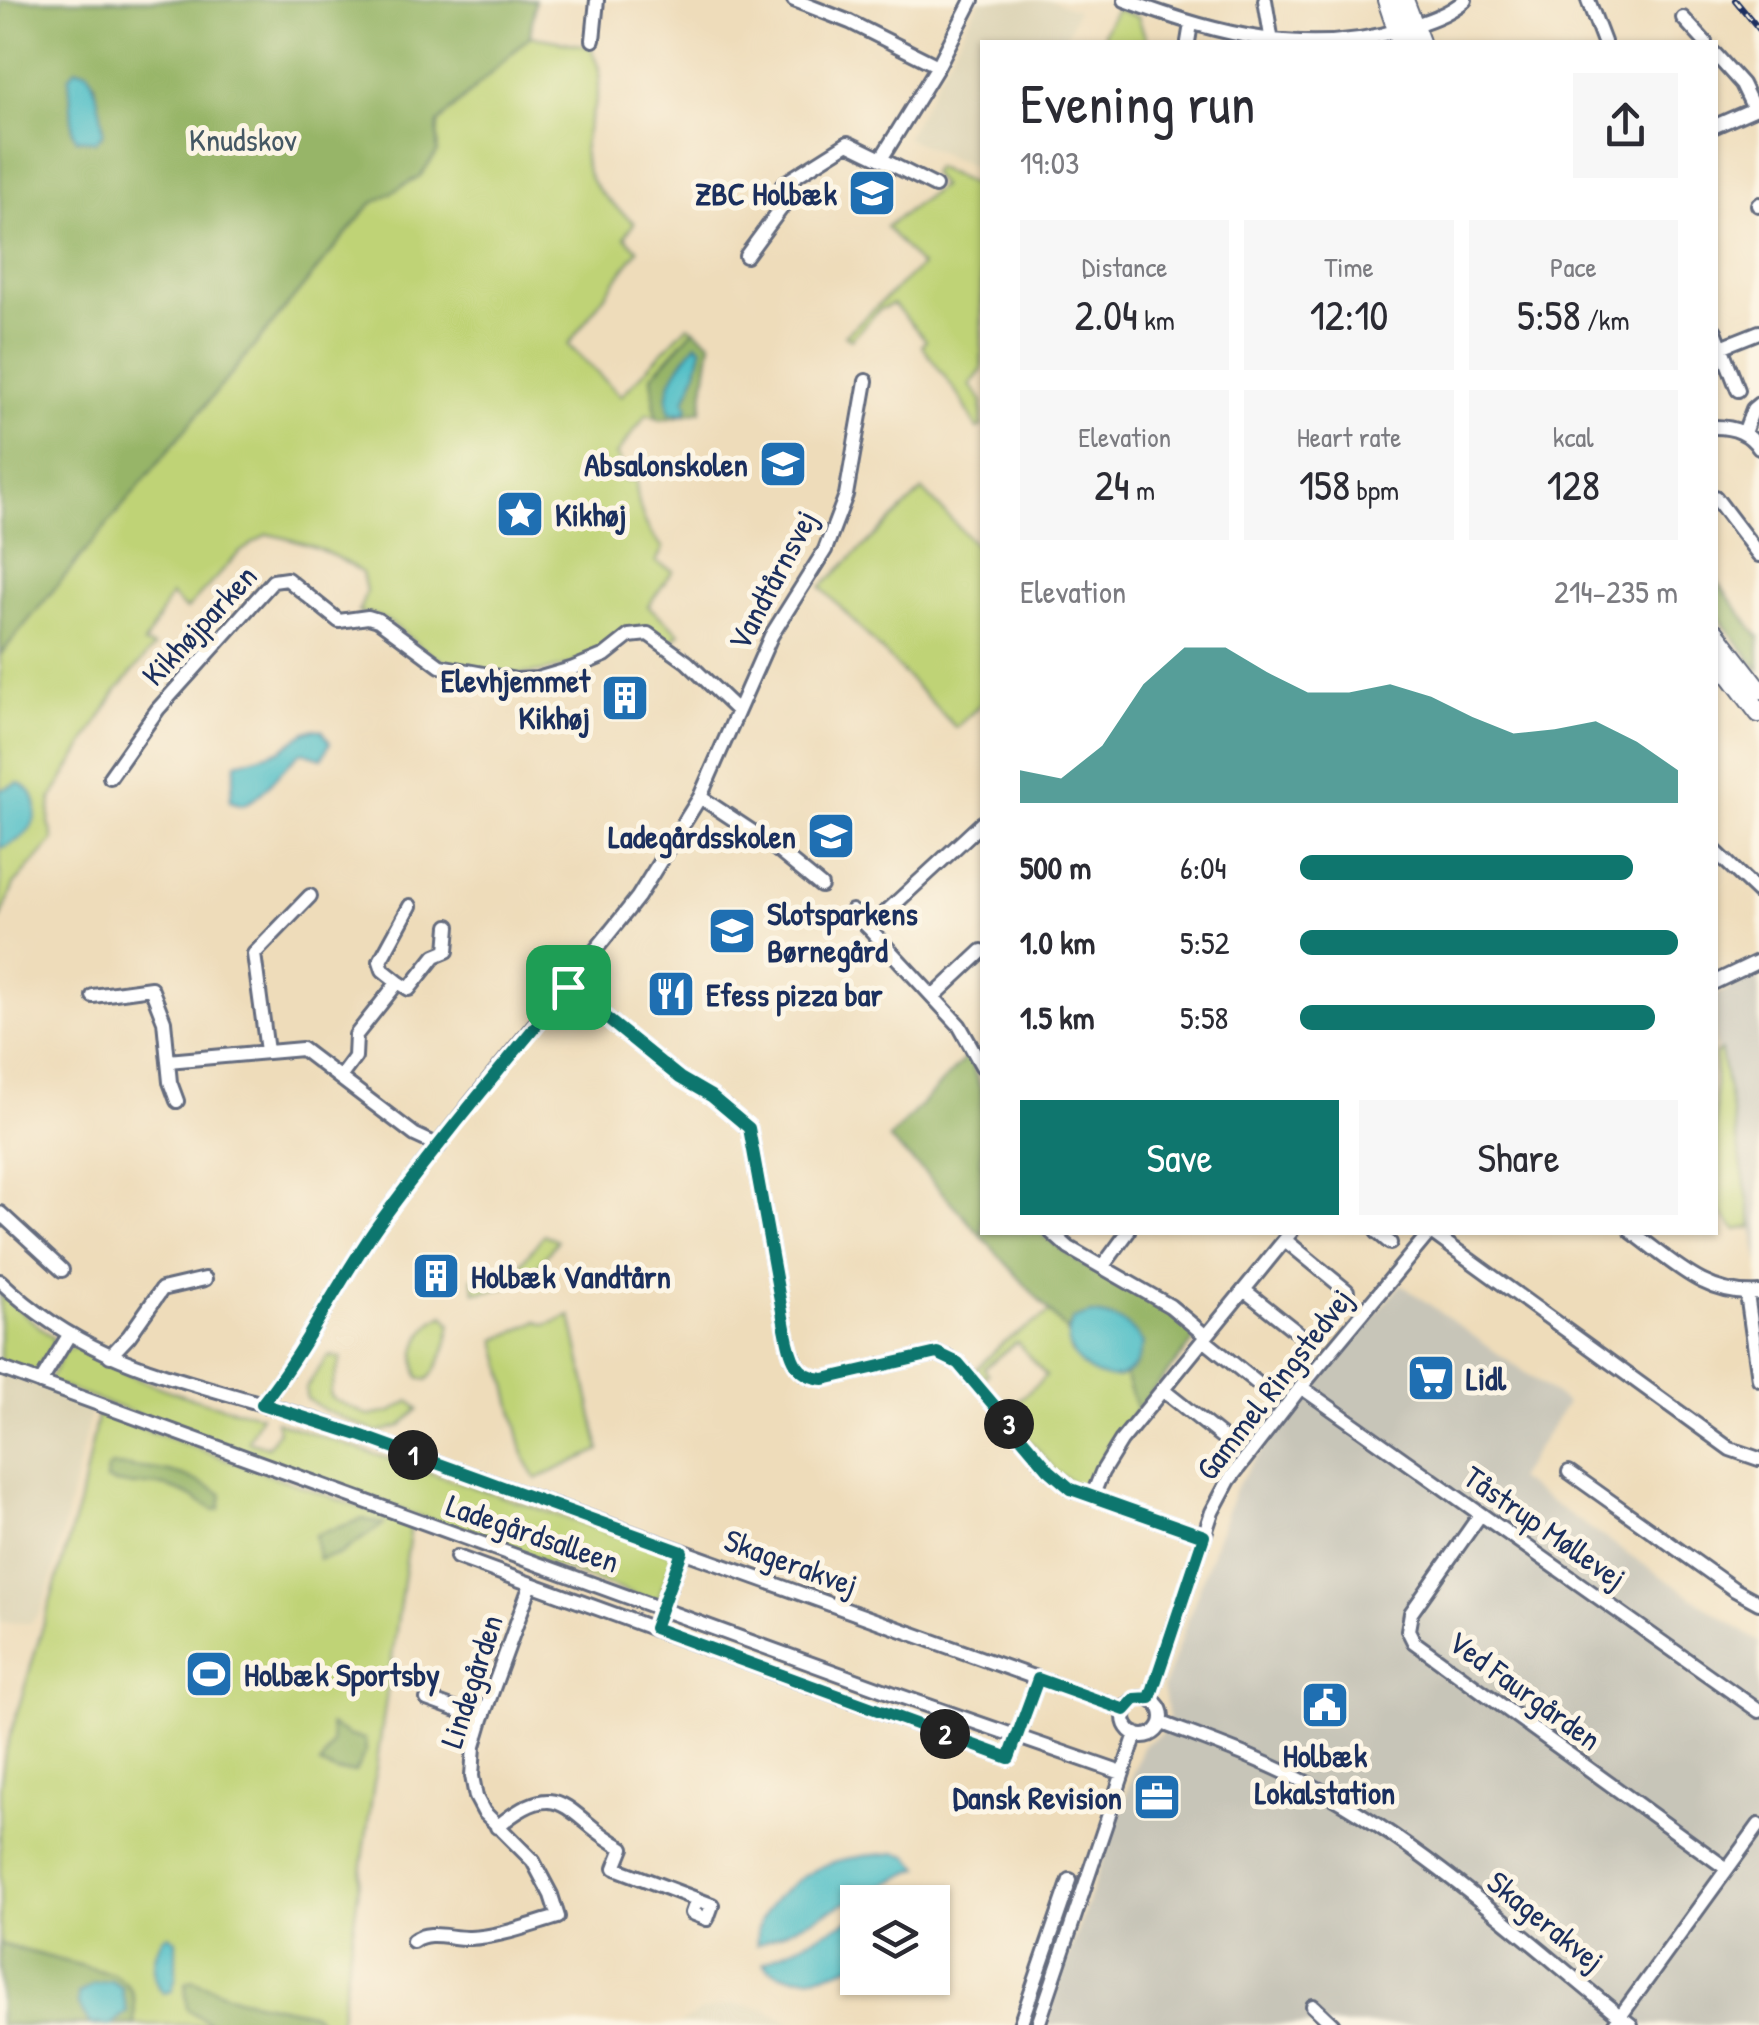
<!DOCTYPE html>
<meta charset="utf-8">
<style>
:root{--surface:#fff;--page:#f7f7f7;--text:#2b2b33;--muted:#7c7c81;--accent:#0f766e}
body{margin:0;font-family:"Patrick Hand",sans-serif;background:var(--page);color:var(--text);height:100vh;display:flex;flex-direction:column;font-size:38px;white-space:nowrap}
*{box-sizing:border-box;margin:0}
p{font-size:32px;color:var(--muted)}
.icon{flex:none;width:55px;height:55px;fill:none;stroke:currentColor;stroke-width:2;stroke-linecap:round;stroke-linejoin:round}
.map{position:relative;flex:1;overflow:hidden}
.panel{position:absolute;left:980px;top:40px;width:738px;height:1195px;display:flex;flex-direction:column;background:var(--surface);border-radius:0px;box-shadow:0 2px 8px #0004}
.panel>*{flex:none}
.controls{position:absolute;left:840px;top:1885px;display:grid;gap:20px}
.controls a{display:grid;place-items:center;width:110px;height:110px;border-radius:0px;background:var(--surface);box-shadow:0 2px 8px #0004;font-size:50px}
.pin{position:absolute;display:grid;place-items:center;width:85px;height:85px;color:#fff;margin:-42px;border-radius:20px;box-shadow:0 5px 15px #0006}
.km{position:absolute;width:50px;height:50px;margin:-25px;border-radius:50%;background:#222;color:#fff;font-size:28px;line-height:50px;text-align:center}
.round{display:grid;place-items:center;flex:none;width:105px;height:105px;border-radius:0px;background:var(--page)}
.headline{display:flex;align-items:center;justify-content:space-between;height:170px;padding:0 40px}
h1{font-size:55px;font-weight:600;line-height:75px}
.metrics{display:grid;grid-template-columns:repeat(3,1fr);gap:15px;height:170px;padding:10px 40px}
.metrics div{display:grid;align-content:center;border-radius:0px;background:var(--page);text-align:center}
.metrics b{font-size:42px;font-weight:600}
.metrics small{font-size:28px;font-weight:400}
.metrics p{font-size:28px}
.chart{height:280px;padding:20px 40px}
.chart p{display:flex;justify-content:space-between}
.chart svg{width:100%;height:180px;margin-top:10px;fill:var(--accent);opacity:.7}
.button{display:flex;gap:20px;margin-top:auto;padding:20px 40px}
.button a{flex:1;height:115px;border-radius:0px;background:var(--accent);color:#fff;font-size:40px;font-weight:600;line-height:115px;text-align:center}
.button a+a{background:var(--page);color:var(--text)}
ul{padding:0 40px;list-style:none;font-size:32px}
li{display:grid;grid-template-columns:160px 120px 1fr;align-items:center;height:75px}
li i{height:25px;border-radius:12px;background:var(--accent)}
.map>svg:first-child{display:block}
.built{fill:#ddd4b6}
.industrial{fill:#c7c5b8}
.green{fill:#bfd376;stroke:#6d816a;stroke-width:2.5}
.forest{fill:#97b567;stroke:#597262;stroke-width:2.5;fill-rule:evenodd}
.water{fill:#52c0c7;stroke:#367892;stroke-width:2.5}
.lines{fill:none;stroke-linecap:round;stroke-linejoin:round}
.minor-casing{stroke:#656c7e;stroke-width:18}
.major-casing{stroke:#656c7e;stroke-width:22}
.minor{stroke:#fff;stroke-width:12}
.major{stroke:#fff;stroke-width:18}
.rail-casing{stroke:#1b2f5e;stroke-width:6}
.rail{stroke:#fcf5e5;stroke-width:2.5;stroke-dasharray:8;stroke-linecap:butt}
.route-casing{stroke:#fff;stroke-width:20}
.route{stroke:#0f766e;stroke-width:12}
.labels{text-anchor:middle;dominant-baseline:central;stroke-width:10;stroke-linejoin:round;paint-order:stroke}
.park-label{font-size:32px;fill:#445864;stroke:#fcf5e5}
.poi-label{font-size:32px;font-weight:bold;fill:#1b2f5e;stroke:#fcf5e5;text-anchor:start}
.street-label{font-size:32px;fill:#1b2f5e;stroke:#fcf5e5}
</style>
<div class="map">
<svg width="1759" height="2025" viewBox="0 0 1759 2025">
<rect width="100%" height="100%" fill="#fcf5e5"/>
<filter id="ink" filterUnits="userSpaceOnUse"><feTurbulence type="fractalNoise" baseFrequency=".01" numOctaves="2"/><feDisplacementMap in="SourceGraphic" scale="20" xChannelSelector="R" yChannelSelector="G"/><feConvolveMatrix kernelMatrix="1 2 1 2 8 2 1 2 1" color-interpolation-filters="sRGB"/></filter>
<filter id="wash" filterUnits="userSpaceOnUse"><feTurbulence type="fractalNoise" baseFrequency=".0048" numOctaves="4" result="noise"/><feDisplacementMap in="SourceGraphic" scale="40" xChannelSelector="R" yChannelSelector="G"/><feGaussianBlur stdDeviation="2.25" result="paint"/><feColorMatrix in="noise" values="0 0 0 0 0 0 0 0 0 0 0 0 0 0 0 0 0 1.4 0 .05"/><feComposite in="paint" operator="in"/></filter>
<g filter="url(#wash)">
<rect width="100%" height="100%" fill="#eedcba"/>
<path class="built" d="M 980,0 L 1050,0 L 1077,10 L 1064,42 L 982,42 L 982,171 L 906,138 Z
M 0,1371 L 88,1406 L 90,1414 L 52,1578 L 40,1613 L 30,1623 L 0,1622 Z
M 732,2004 L 765,2008 L 794,2025 L 679,2025 L 700,2011 Z"/>
<path class="industrial" d="M 1759,973 L 1759,1266 L 1725,1070 L 1715,1045 L 1715,996 Z
M 1401,1284 L 1567,1403 L 1517,1479 L 1759,1642 L 1759,2025 L 1044,2025 L 1143,1746 L 1162,1733 L 1169,1717 L 1163,1688 L 1235,1489 L 1250,1465 Z"/>
<path class="green" d="M 1116,9 L 1138,17 L 1147,42 L 1104,42 L 1104,31 Z
M 530,36 L 591,47 C 593,54 598,63 599,70 C 604,112 566,142 594,184 C 604,199 621,211 634,223 L 625,237 L 638,250 L 568,345 L 621,396 L 688,325 L 694,329 L 652,376 L 656,417 L 647,414 L 616,455 L 620,460 L 616,474 L 622,479 L 636,480 C 637,506 644,529 663,548 L 656,562 L 673,571 L 648,606 L 680,633 L 670,643 C 634,614 628,635 597,653 C 577,665 544,673 522,674 C 497,675 460,669 438,658 C 410,645 392,613 359,613 L 366,591 L 362,573 C 332,552 303,541 267,534 L 239,553 L 186,610 L 171,595 L 144,644 L 154,647 L 117,690 L 51,799 L 49,822 L 54,840 L 14,885 L 0,921 L 0,655 L 370,205 L 420,175 L 437,153 L 438,123 Z
M 935,167 L 982,189 L 982,370 L 970,385 L 982,400 L 982,426 L 977,429 L 962,400 L 922,346 L 926,340 L 893,304 L 880,309 L 851,339 L 845,335 L 921,266 L 886,227 L 941,186 L 931,173 Z
M 923,490 L 982,552 L 982,703 L 956,728 L 821,587 Z
M 1721,1051 L 1753,1227 L 1736,1230 L 1715,1206 L 1715,1054 Z
M 544,1234 L 557,1241 C 527,1281 526,1287 475,1292 L 472,1278 L 515,1271 Z
M 0,1294 L 52,1337 L 54,1342 L 38,1370 L 32,1372 L 0,1362 Z
M 1050,1313 L 1067,1331 L 1071,1353 L 1117,1378 L 1125,1375 L 1137,1410 L 1108,1446 L 1088,1488 L 1084,1489 L 1056,1472 L 1002,1407 L 1009,1399 L 1015,1404 L 1046,1376 L 1017,1342 L 984,1368 L 988,1374 L 984,1378 L 976,1369 L 1004,1342 Z
M 444,1315 L 451,1324 C 447,1343 442,1366 427,1380 L 419,1377 C 409,1354 421,1326 444,1315 Z
M 571,1316 L 600,1450 L 536,1479 L 525,1459 L 496,1340 L 538,1321 L 546,1325 Z
M 75,1346 C 132,1383 195,1401 261,1415 L 248,1441 L 268,1447 L 278,1431 L 276,1421 L 671,1553 L 673,1558 L 657,1603 L 48,1382 L 64,1351 Z
M 328,1356 L 341,1358 L 330,1392 L 332,1398 L 369,1416 L 391,1412 L 410,1401 L 418,1409 L 401,1426 L 377,1433 L 326,1411 L 306,1398 L 306,1388 Z
M 98,1412 L 411,1526 L 339,2025 L 0,2025 L 0,1786 L 5,1753 L 80,1502 Z"/>
<path class="forest" d="M 0,0 L 535,0 L 530,36 L 438,123 L 437,153 L 420,176 L 370,205 L 0,655 ZM 77,69 L 95,83 L 103,134 L 73,132 L 69,77 Z
M 694,329 L 711,342 L 701,411 L 661,420 L 656,417 L 652,376 Z
M 1715,579 L 1759,637 L 1759,670 L 1715,613 Z
M 968,1055 L 982,1092 L 982,1232 L 1040,1233 L 1083,1265 L 1137,1291 L 1171,1313 L 1197,1337 L 1137,1410 L 1125,1375 L 1136,1365 L 1073,1320 L 1067,1331 L 922,1170 L 889,1139 Z
M 112,1466 C 157,1468 183,1471 222,1494 L 220,1509 L 214,1510 C 198,1500 181,1489 162,1486 C 143,1483 125,1488 106,1480 L 107,1469 Z
M 363,1519 L 384,1524 L 338,1555 L 319,1559 L 315,1535 Z
M 330,1725 L 350,1736 L 365,1739 L 366,1751 L 355,1772 L 337,1772 L 320,1765 L 332,1744 Z
M 0,1944 L 113,1974 C 138,1989 135,1998 134,2025 L 0,2025 Z
M 192,1980 L 237,1998 L 315,2014 L 319,2019 L 318,2025 L 212,2025 L 187,2009 L 185,1983 Z"/>
<path class="water" d="M 76,69 L 88,71 C 95,82 104,122 103,134 L 96,141 L 76,139 L 73,132 L 69,77 Z
M 697,343 L 702,348 L 696,374 L 685,400 L 688,408 L 684,413 L 670,413 C 661,385 680,364 697,343 Z
M 314,729 L 322,730 L 330,743 L 322,758 L 302,752 C 281,767 264,797 243,805 L 230,801 L 236,763 L 281,750 L 305,732 Z
M 18,783 C 38,790 41,816 28,831 C 22,840 10,844 0,848 L 0,790 Z
M 1091,1314 C 1115,1316 1130,1323 1143,1343 C 1141,1350 1139,1360 1135,1365 C 1113,1398 1051,1359 1073,1320 Z
M 896,1853 L 909,1856 L 920,1868 L 757,1945 C 752,1905 807,1868 841,1860 C 859,1855 878,1855 896,1853 Z
M 857,1916 L 857,1963 C 830,1975 787,1987 763,1963 Z
M 168,1935 L 176,1940 L 176,1976 L 172,1991 L 163,1993 C 149,1975 153,1956 163,1937 Z
M 111,1981 L 122,1988 L 127,2011 L 111,2025 L 90,2024 L 78,2005 L 78,1994 L 94,1984 Z"/>
</g>
<g filter="url(#ink)">
<g class="lines">
<g class="minor-casing">
<path id="minor" d="M 794,0 L 850,22 L 938,66 L 972,0
M 1125,0 C 1215,34 1307,59 1403,29 C 1425,22 1448,15 1465,0
M 1265,0 L 1272,42
M 1588,0 L 1604,42
M 1683,18 L 1705,42
M 593,40 L 597,0
M 1188,42 L 1191,24
M 1715,54 L 1742,84 L 1754,109 L 1715,126
M 881,159 L 935,186
M 1758,205 L 1759,204
M 746,256 L 788,199 L 783,184 L 848,143 L 881,159 L 938,66
M 1715,331 L 1738,390
M 1721,347 L 1759,332
M 1715,427 C 1733,427 1749,432 1759,448
M 1744,433 L 1753,409 L 1759,404
M 1715,497 L 1759,555
M 110,777 L 158,709 L 273,581 L 287,579 L 339,621 L 368,617 L 378,620 L 440,666 L 516,680 L 537,679 L 571,669 L 605,655 L 629,636 L 648,634 L 687,662 L 738,711
M 700,797 L 765,840 L 821,886
M 982,823 L 869,928 L 959,1025 L 982,1066
M 1715,851 L 1759,893
M 852,911 L 869,928
M 398,982 L 383,970 L 380,961 L 410,906
M 1715,982 L 1759,961
M 568,987 L 680,1078 L 711,1096 L 749,1128 L 785,1328 C 790,1353 793,1377 824,1379 L 937,1353 L 958,1363 L 1049,1470 L 1071,1489 L 1204,1536
M 93,996 L 151,988 L 164,1021 L 170,1082 L 177,1101
M 934,996 L 982,951
M 267,1051 L 254,954 L 310,896
M 168,1061 L 302,1049 L 415,1135 L 439,1146
M 341,1076 L 355,1057 L 356,1035 L 398,982 L 409,989 L 435,956 L 447,951 L 449,926
M 0,1213 L 62,1270
M 1051,1232 L 1069,1248 L 1170,1306 L 1206,1336
M 1377,1232 L 1390,1243
M 1431,1232 L 1730,1449 L 1759,1459
M 1632,1232 C 1673,1262 1706,1297 1759,1293
M 1285,1240 L 1347,1291
M 1103,1266 L 1128,1232
M 0,1281 C 79,1356 153,1372 252,1401 C 289,1411 325,1424 362,1436 L 1125,1710
M 1244,1290 L 1307,1340
M 1747,1294 L 1759,1379
M 1204,1340 L 1267,1391
M 110,1356 L 129,1336 L 162,1289 L 205,1279
M 0,1368 L 897,1695 L 1122,1773
M 40,1383 L 69,1335
M 1301,1387 L 1759,1711
M 1163,1390 L 1222,1437
M 262,1404 C 306,1348 337,1283 378,1225 C 459,1112 552,1006 638,897 L 700,797 L 771,636 L 825,550 L 846,495 L 866,381
M 1569,1472 L 1735,1590 L 1759,1603
M 1092,1497 L 1102,1472 L 1121,1441 L 1291,1232
M 1480,1515 L 1411,1613 L 1408,1630 L 1414,1642 L 1727,1869
M 457,1557 L 1009,1758 L 1038,1679
M 654,1629 L 682,1552
M1124 1717a19 19 0 1 1 38 0a19 19 0 1 1-38 0Z
M 427,1699 L 482,1719
M 1150,1699 L 1212,1512 L 1229,1480 L 1301,1387 L 1430,1232
M 1162,1723 C 1214,1743 1267,1761 1316,1788 C 1431,1851 1529,1943 1631,2025
M 497,1827 C 563,1771 566,1818 623,1848 L 615,1868 L 712,1905 L 707,1919 L 692,1913 L 697,1899
M 413,1941 C 429,1929 451,1939 470,1938 C 499,1937 530,1925 558,1917 L 551,1895 L 533,1861 L 484,1812 L 476,1797 L 472,1776 L 474,1746 L 482,1719 L 531,1584
M 1313,2006 L 1333,2025
M 1020,2025 L 1070,1880
M 1038,2025 L 1136,1734
M 1614,2025 L 1759,1825"/>
</g>
<g class="major-casing">
<path id="major" d="M 1387,0 L 1401,42
M 1404,0 L 1420,42
M 1715,633 L 1759,690
M 1715,655 L 1759,713"/>
</g>
<use href="#minor" class="minor"/>
<use href="#major" class="major"/>
<g class="rail-casing">
<path id="rail" d="M 1735,0 L 1759,29"/>
</g>
<use href="#rail" class="rail"/>
</g>
</g>
<g class="lines" filter="url(#ink)">
<g class="route-casing">
<path id="route" d="M 568,987 L 680,1078 L 711,1096 L 749,1128 L 785,1328 C 790,1353 793,1377 824,1379 L 937,1353 L 958,1363 L 1049,1470 L 1071,1489 L 1204,1536 L 1150,1698 L 1135,1699 L 1125,1710 L 1038,1679 L 1009,1758 L 654,1628 L 682,1552 L 362,1436 L 262,1404 C 306,1348 337,1283 378,1225 C 437,1143 504,1065 568,987 Z"/>
</g>
<use href="#route" class="route"/>
</g>
<defs>
<g id="university-square" transform="scale(2.5)"><rect x="-9" y="-9" width="18" height="18" rx="4" fill="#1f6fb2" stroke="#fcf5e5"/><path d="M0-5L7-2L0 1L-7-2ZM-4 1L0 2.5L4 1V4Q0 6-4 4Z" fill="#fff"/></g>
<g id="school-square" transform="scale(2.5)"><rect x="-9" y="-9" width="18" height="18" rx="4" fill="#1f6fb2" stroke="#fcf5e5"/><path d="M0-5L7-2L0 1L-7-2ZM-4 1L0 2.5L4 1V4Q0 6-4 4Z" fill="#fff"/></g>
<g id="sight-square" transform="scale(2.5)"><rect x="-9" y="-9" width="18" height="18" rx="4" fill="#1f6fb2" stroke="#fcf5e5"/><path d="M0-6L1.8-2.2L6-1.7L2.9 1.2L3.7 5.4L0 3.3L-3.7 5.4L-2.9 1.2L-6-1.7L-1.8-2.2Z" fill="#fff"/></g>
<g id="building-square" transform="scale(2.5)"><rect x="-9" y="-9" width="18" height="18" rx="4" fill="#1f6fb2" stroke="#fcf5e5"/><path d="M-4-6H4V6H1V3H-1V6H-4ZM-2.5-4.3h1.7v1.8h-1.7ZM.8-4.3h1.7v1.8H.8ZM-2.5-1h1.7V.8h-1.7ZM.8-1h1.7V.8H.8Z" fill="#fff"/></g>
<g id="restaurant-square" transform="scale(2.5)"><rect x="-9" y="-9" width="18" height="18" rx="4" fill="#1f6fb2" stroke="#fcf5e5"/><path d="M-5-6h1v4h1v-4h1v4h1v-4h1v5L-1.5 .5V6h-2V.5L-5-1ZM5-6V6H3V1.5H1.5Q1.5-4 5-6Z" fill="#fff"/></g>
<g id="supermarket-square" transform="scale(2.5)"><rect x="-9" y="-9" width="18" height="18" rx="4" fill="#1f6fb2" stroke="#fcf5e5"/><path d="M-6-5.5h2.5l.6 2H6L4.5 2H-2.5L-4.4-4H-6ZM-1.5 3.2a1.3 1.3 0 1 0 .1 0ZM3 3.2a1.3 1.3 0 1 0 .1 0Z" fill="#fff"/></g>
<g id="stadium-square" transform="scale(2.5)"><rect x="-9" y="-9" width="18" height="18" rx="4" fill="#1f6fb2" stroke="#fcf5e5"/><path d="M0-5a6.5 5 0 1 0 0 10a6.5 5 0 1 0 0-10ZM-3.5-1.8h7v3.6h-7Z" fill="#fff"/></g>
<g id="civic-square" transform="scale(2.5)"><rect x="-9" y="-9" width="18" height="18" rx="4" fill="#1f6fb2" stroke="#fcf5e5"/><path d="M-.6-6.5H3V-4.5H.6V-3L4-1V1h2V6H-6V1h2V-1L-.6-3ZM-1.2 2.5V6h2.4V2.5Z" fill="#fff"/></g>
<g id="office-square" transform="scale(2.5)"><rect x="-9" y="-9" width="18" height="18" rx="4" fill="#1f6fb2" stroke="#fcf5e5"/><path d="M-6-3h4V-5.5h4V-3h4V5H-6ZM-1-4.5V-3h2v-1.5ZM-6 0V1H6V0Z" fill="#fff"/></g>
</defs>
<g fill-rule="evenodd">
<use href="#university-square" x="872" y="193"/>
<use href="#school-square" x="783" y="464"/>
<use href="#sight-square" x="520" y="514"/>
<use href="#building-square" x="625" y="698"/>
<use href="#school-square" x="831" y="836"/>
<use href="#school-square" x="732" y="931"/>
<use href="#restaurant-square" x="671" y="994"/>
<use href="#building-square" x="436" y="1276"/>
<use href="#supermarket-square" x="1431" y="1378"/>
<use href="#stadium-square" x="209" y="1674"/>
<use href="#civic-square" x="1325" y="1705"/>
<use href="#office-square" x="1157" y="1797"/>
</g>
<g class="labels">
<g class="park-label">
<text x="243" y="139">Knudskov</text>
</g>
<g class="poi-label">
<text x="837" y="193" text-anchor="end">ZBC Holbæk</text>
<text x="748" y="464" text-anchor="end">Absalonskolen</text>
<text x="555" y="514">Kikhøj</text>
<text x="590" y="680" text-anchor="end">Elevhjemmet<tspan x="590" dy="37">Kikhøj</tspan></text>
<text x="796" y="836" text-anchor="end">Ladegårdsskolen</text>
<text x="767" y="913">Slotsparkens<tspan x="767" dy="37">Børnegård</tspan></text>
<text x="706" y="994">Efess pizza bar</text>
<text x="471" y="1276">Holbæk Vandtårn</text>
<text x="1466" y="1378">Lidl</text>
<text x="244" y="1674">Holbæk Sportsby</text>
<text x="1325" y="1755" text-anchor="middle">Holbæk<tspan x="1325" dy="37">Lokalstation</tspan></text>
<text x="1122" y="1797" text-anchor="end">Dansk Revision</text>
</g>
<g class="street-label">
<text transform="translate(772 580) rotate(-62)">Vandtårnsvej</text>
<text transform="translate(199 625) rotate(-47)">Kikhøjparken</text>
<text transform="translate(1274 1384) rotate(-52)">Gammel Ringstedvej</text>
<text transform="translate(1545 1527) rotate(35)">Tåstrup Møllevej</text>
<text transform="translate(533 1533) rotate(19)">Ladegårdsalleen</text>
<text transform="translate(791 1562) rotate(20)">Skagerakvej</text>
<text transform="translate(471 1681) rotate(-72)">Lindegården</text>
<text transform="translate(1525 1690) rotate(36)">Ved Faurgården</text>
<text transform="translate(1546 1921) rotate(39)">Skagerakvej</text>
</g>
</g>
</svg>
<div class="controls">
<a><svg class="icon" aria-label="layers" viewBox="0 0 24 24"><path d="M12 4l9 5-9 5-9-5zM3 14l9 5 9-5"/></svg></a>
</div>
<div class="pin" style="left:568px;top:987px;background:#1e9e55"><svg class="icon" aria-label="arrive" viewBox="0 0 24 24"><path d="M6 21V4h12l-3 4 3 4H6"/></svg></div>
<b class="km" style="left:413px;top:1455px">1</b>
<b class="km" style="left:945px;top:1734px">2</b>
<b class="km" style="left:1009px;top:1424px">3</b>
<section class="panel">
<div class="headline"><div><h1>Evening run</h1><p>19:03</p></div><a class="round"><svg class="icon" aria-label="share" viewBox="0 0 24 24"><path d="M12 15V3M7 8l5-5 5 5M5 13v7h14v-7"/></svg></a></div>
<div class="metrics">
<div><p>Distance</p><b>2.04<small> km</small></b></div>
<div><p>Time</p><b>12:10</b></div>
<div><p>Pace</p><b>5:58<small> /km</small></b></div>
</div>
<div class="metrics">
<div><p>Elevation</p><b>24<small> m</small></b></div>
<div><p>Heart rate</p><b>158<small> bpm</small></b></div>
<div><p>kcal</p><b>128</b></div>
</div>
<div class="chart"><p><span>Elevation</span>214–235 m</p>
<svg viewBox="0 0 160 44" preserveAspectRatio="none"><path d="M0 44V36L10 38L20 30L30 15L40 6L50 6L60 12L70 17L80 17L90 15L100 18L110 23L120 27L130 26L140 24L150 29L160 36V44z"/></svg>
</div>
<ul>
<li><b>500 m</b>6:04<i style="width:88%"></i></li>
<li><b>1.0 km</b>5:52<i style="width:100%"></i></li>
<li><b>1.5 km</b>5:58<i style="width:94%"></i></li>
</ul>
<div class="button"><a>Save</a><a>Share</a></div>
</section>
</div>
